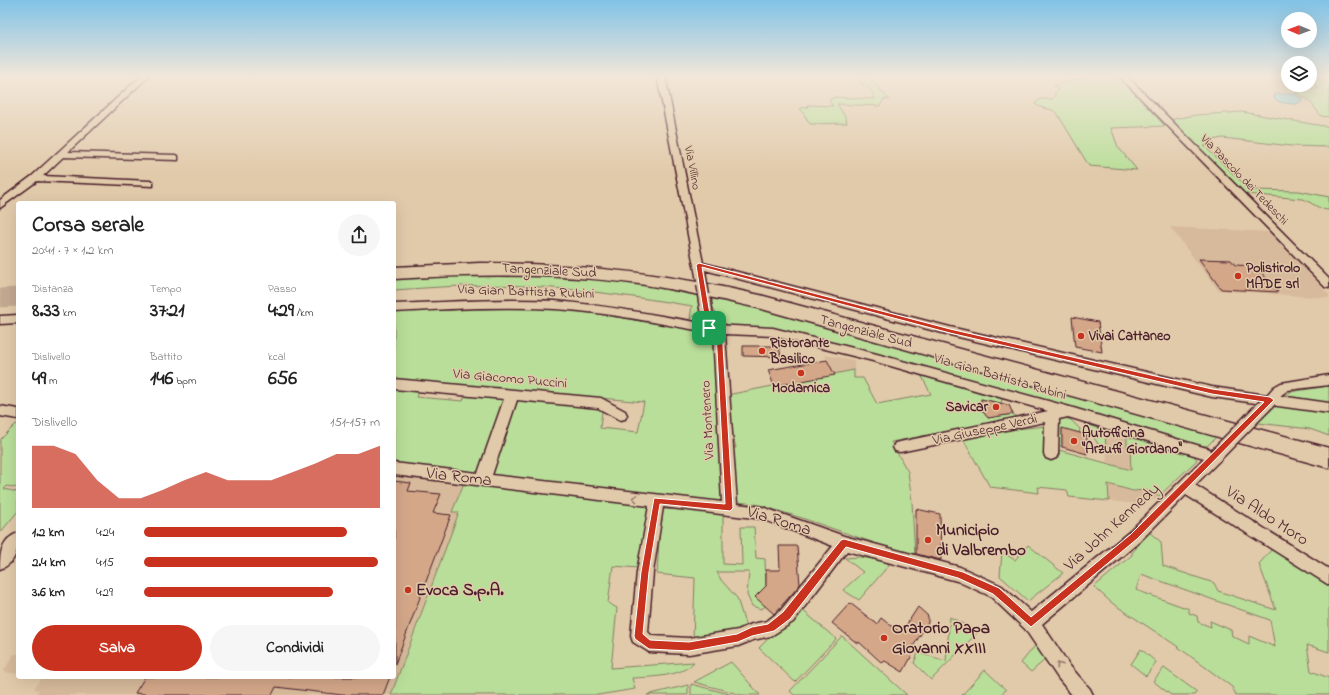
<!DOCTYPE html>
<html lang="it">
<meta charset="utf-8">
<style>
:root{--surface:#fff;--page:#f6f6f6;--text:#222;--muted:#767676;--accent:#c8321e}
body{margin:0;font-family:"Indie Flower",sans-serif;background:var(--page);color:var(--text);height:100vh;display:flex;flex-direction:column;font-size:15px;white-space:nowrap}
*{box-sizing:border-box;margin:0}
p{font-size:13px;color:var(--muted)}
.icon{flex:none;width:22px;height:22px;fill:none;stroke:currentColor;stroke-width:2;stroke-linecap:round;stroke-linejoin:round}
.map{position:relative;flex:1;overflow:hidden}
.sheet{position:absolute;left:16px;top:201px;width:380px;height:478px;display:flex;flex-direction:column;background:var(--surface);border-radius:4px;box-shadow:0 4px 16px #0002}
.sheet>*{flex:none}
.needle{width:26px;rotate:271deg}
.buttons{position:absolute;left:1281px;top:12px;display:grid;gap:8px}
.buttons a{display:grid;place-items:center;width:36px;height:36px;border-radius:50%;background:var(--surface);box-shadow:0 4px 16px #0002;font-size:20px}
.pin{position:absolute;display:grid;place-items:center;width:34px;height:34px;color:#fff;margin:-17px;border-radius:8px;box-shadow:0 2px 6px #0006}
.round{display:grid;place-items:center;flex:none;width:42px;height:42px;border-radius:21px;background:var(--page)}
.overview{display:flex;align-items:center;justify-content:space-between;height:68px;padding:0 16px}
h1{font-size:22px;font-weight:700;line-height:30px}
.stats{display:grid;grid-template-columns:repeat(3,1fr);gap:6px;height:68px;padding:4px 16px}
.stats div{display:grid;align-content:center}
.stats b{font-size:20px;font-weight:700}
.stats small{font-size:11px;font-weight:400}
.stats p{font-size:11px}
.chart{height:112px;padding:8px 16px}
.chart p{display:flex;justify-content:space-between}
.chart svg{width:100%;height:72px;margin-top:4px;fill:var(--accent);opacity:.7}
.button{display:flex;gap:8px;margin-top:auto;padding:8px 16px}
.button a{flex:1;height:46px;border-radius:24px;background:var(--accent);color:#fff;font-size:16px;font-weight:700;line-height:46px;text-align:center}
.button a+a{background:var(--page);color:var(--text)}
ul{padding:0 16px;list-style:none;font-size:13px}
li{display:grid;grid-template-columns:64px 48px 1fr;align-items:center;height:30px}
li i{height:10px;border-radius:5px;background:var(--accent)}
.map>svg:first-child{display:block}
.built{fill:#d7ba9b}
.green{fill:#b9de99;stroke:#827e62;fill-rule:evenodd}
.water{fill:#87d7e3;stroke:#6f8d99}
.building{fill:#d4a789;stroke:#4a1f2b}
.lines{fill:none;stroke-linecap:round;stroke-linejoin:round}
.highway-tunnel{stroke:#c3a891;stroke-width:19;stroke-dasharray:19 10;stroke-linecap:butt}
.street-casing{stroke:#4a1f2b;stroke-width:3}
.highway-casing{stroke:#4a1f2b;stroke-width:3}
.street{fill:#e1caaa;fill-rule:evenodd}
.highway{fill:#e1caaa;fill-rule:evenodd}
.street-bridge-far1-casing{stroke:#4a1f2b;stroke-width:13;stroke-linecap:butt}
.street-bridge-casing{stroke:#4a1f2b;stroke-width:16;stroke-linecap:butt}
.street-bridge-far1{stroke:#e1caaa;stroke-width:10}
.street-bridge{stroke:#e1caaa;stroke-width:13}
.oneway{stroke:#96746a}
.route{fill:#c8321e;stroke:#fff;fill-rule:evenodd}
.poi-dot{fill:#c8321e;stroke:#e1caaa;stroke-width:1.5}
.labels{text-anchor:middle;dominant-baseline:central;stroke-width:3;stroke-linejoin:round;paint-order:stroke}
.far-street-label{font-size:12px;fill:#4a1f2b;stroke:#e1caaa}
.poi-label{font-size:14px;font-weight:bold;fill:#4a1f2b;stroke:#e1caaa;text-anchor:start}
.street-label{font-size:14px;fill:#4a1f2b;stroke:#e1caaa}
.near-street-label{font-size:17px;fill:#4a1f2b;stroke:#e1caaa}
.near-poi-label{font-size:17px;font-weight:bold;fill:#4a1f2b;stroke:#e1caaa;text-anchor:start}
</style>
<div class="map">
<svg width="1329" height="695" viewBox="0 0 1329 695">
<rect width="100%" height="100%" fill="#e1caaa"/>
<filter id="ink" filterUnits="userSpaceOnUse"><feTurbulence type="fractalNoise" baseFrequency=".025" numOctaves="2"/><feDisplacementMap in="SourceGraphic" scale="8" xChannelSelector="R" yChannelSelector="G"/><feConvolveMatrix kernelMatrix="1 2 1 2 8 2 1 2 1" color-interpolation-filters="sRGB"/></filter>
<g filter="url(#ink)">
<path class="built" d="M 1170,227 L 1270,232 L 1329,295 L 1329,298 L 1218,290 Z
M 825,355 L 854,360 L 854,370 L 835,375 Z
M 1105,430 L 1127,436 L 1127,447 L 1130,448 L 1131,470 L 1107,464 Z
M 394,473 L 464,483 L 453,512 L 459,512 L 391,695 L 36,695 L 39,690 L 34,689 L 42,678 L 37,677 L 394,677 Z
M 1108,484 L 1133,491 L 1145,490 L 1159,496 L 1155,500 L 1149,497 L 1144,501 L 1146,505 L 1109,501 Z
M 14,654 L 18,654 L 18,674 L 3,672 Z"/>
<path class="green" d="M 857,76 L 870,76 L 876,86 L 890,100 L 884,99 L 880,106 L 837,104 L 846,118 L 847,123 L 810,124 L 800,108 L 808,107 L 807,105 L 833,106 L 829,100 L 835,97 L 875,99 C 872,89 868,87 859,83 Z
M 1096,76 L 1103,76 L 1107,80 L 1121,79 L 1165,126 L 1111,128 L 1118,147 L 1137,170 L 1089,166 L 1057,113 C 1050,107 1042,110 1035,104 L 1040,99 L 1052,99 L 1055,96 L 1055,93 L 1059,89 L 1054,86 C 1068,79 1082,78 1097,79 Z
M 1310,76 L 1315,76 L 1329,84 L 1329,117 L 1321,116 L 1308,99 L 1295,93 L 1299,92 L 1298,88 L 1318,89 L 1318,88 L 1310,80 Z
M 1242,112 L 1329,127 L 1329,147 L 1291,146 L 1223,138 L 1212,140 L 1212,145 L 1204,146 L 1247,187 L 1253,190 L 1299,191 L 1329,197 L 1329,210 C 1319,210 1312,202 1302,199 L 1246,194 L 1196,144 L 1168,120 L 1196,115 Z
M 539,274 L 565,278 L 624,281 L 696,293 L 701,311 L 690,319 L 692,306 C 637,297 581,289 525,286 C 481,284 438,287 394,290 L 394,278 Z
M 710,296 C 765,308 819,324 874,339 C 988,370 1102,405 1217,436 L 1207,446 L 1197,445 L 860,349 L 771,328 L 731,326 C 717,322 713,310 710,296 Z
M 537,307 L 585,312 L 685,328 L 697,328 L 707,331 L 711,342 L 718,342 L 720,382 L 715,382 L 722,502 L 394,463 L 394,388 L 419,390 L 416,397 L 463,401 L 465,395 L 596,406 L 602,411 L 600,428 L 638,432 L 644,402 L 394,379 L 394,312 L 419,310 Z
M 854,370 L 854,378 L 863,378 L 877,404 L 931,394 L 920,373 L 1003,397 L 1001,403 L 981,399 L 981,409 L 988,418 L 1013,414 L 1018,418 L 891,442 L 908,472 L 912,502 L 915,557 L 802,518 L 756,504 L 736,502 L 731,447 L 736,448 L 728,414 L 727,395 Z
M 1329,386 L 1329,436 L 1310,429 L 1258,423 L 1290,392 Z
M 1058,416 L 1071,420 L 1080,429 L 1079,433 L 1062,429 L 1062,447 L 1058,445 Z
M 16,424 L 18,424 L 18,488 L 7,486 L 4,489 L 18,492 L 18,511 L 0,533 L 0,440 Z
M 1085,424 L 1105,430 L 1106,450 L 1098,444 Z
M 1047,426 L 1046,456 L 1059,458 L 1059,450 L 1131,470 L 1130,448 L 1127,447 L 1127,436 L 1193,454 L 1197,460 L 1159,496 L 1145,490 L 1133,491 L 1108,484 L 1109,501 L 1069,497 L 1067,490 L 1038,487 L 1039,493 L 990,487 L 963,439 L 1015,429 Z
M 464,483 L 651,506 L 639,568 L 613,566 L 608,603 L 617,608 L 611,668 L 694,662 C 682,677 650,677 632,678 L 635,689 L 598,695 L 391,695 L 459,512 L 452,512 Z
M 661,509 L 723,512 L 723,564 L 742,565 L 741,527 L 754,527 L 756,558 L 765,559 L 766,586 L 756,597 L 766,606 L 761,609 L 752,606 L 747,595 L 749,572 L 717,572 L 721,580 L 737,598 L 746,627 L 720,641 L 693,641 L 695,578 L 657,574 Z
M 1149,532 L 1161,542 L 1163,566 L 1214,583 L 1218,591 L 1276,610 L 1259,564 L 1272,549 L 1329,585 L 1329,652 L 1307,645 L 1311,671 L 1329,678 L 1329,695 L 1236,695 L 1232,687 L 1174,644 L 1112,603 L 1094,587 L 1132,555 L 1132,553 ZM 1141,574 L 1270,620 L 1275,647 L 1249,636 L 1249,644 L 1232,636 L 1231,630 L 1210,621 L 1211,627 L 1198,622 L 1197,616 L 1189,613 L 1189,609 L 1136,590 Z
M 1028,545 L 1063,573 L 1028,601 L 1000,576 L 1002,552 L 1015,560 Z
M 860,557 L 885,561 L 889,565 L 859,600 L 843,590 L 863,572 L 845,558 Z
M 799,607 L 836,639 L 795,682 L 759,648 Z
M 950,617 L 978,632 L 931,680 L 914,663 L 921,645 L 922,654 L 946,661 Z
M 842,636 L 907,695 L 794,695 L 790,691 Z
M 1038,642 L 1048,657 L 1031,672 L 1021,663 Z
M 1141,649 L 1156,662 L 1146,676 L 1131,664 Z
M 731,662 L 760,695 L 742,695 L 694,682 Z
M 1164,668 L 1197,692 L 1194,695 L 1171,695 L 1153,681 Z
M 985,670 L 1006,690 L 1000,695 L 962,695 Z
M 691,684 L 733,695 L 691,695 Z
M 688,685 L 688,695 L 647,695 Z"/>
<path class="water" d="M 1275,94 L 1295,94 L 1302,99 L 1297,104 C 1290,104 1278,103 1274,98 Z"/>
<path class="building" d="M 1199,259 L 1231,260 L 1235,265 L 1256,266 L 1278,292 L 1221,289 Z
M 1072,317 L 1098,322 L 1102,352 L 1075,347 Z
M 743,346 L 779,346 L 781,357 L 743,356 Z
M 827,360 L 835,375 L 774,386 L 768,370 Z
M 981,399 L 1009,405 L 1013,414 L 988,418 L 981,409 Z
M 1062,428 L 1087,435 L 1087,454 L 1062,447 Z
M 394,481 L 411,483 L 408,491 L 441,494 L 433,513 L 451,515 L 395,664 Z
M 916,509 L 940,514 L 941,560 L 916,554 Z
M 779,546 L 797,546 L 800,585 L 774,614 L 755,597 L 766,586 L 766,570 L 780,570 Z
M 850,603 L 877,624 L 881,618 L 901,633 L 918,607 L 928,616 L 928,623 L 912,648 L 915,650 L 903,672 L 885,661 L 882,663 L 859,642 L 858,644 L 832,623 Z
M 145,677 L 390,677 L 383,695 L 342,695 L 276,687 L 272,695 L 152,695 L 135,693 Z"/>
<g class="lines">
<path class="highway-tunnel" d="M 0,298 L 18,297"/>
<g class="street-casing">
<path id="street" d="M 141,76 L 149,76 L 68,152 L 175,155 L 178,156 L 178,160 L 63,157 L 43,176 L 150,181 L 153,182 L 153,186 L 37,181 L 0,208 L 0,200 L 32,176 Z
M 657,76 L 665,76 L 703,263 L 950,327 L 1212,387 L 1267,395 L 1274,387 L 1281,383 L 1329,375 L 1329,385 L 1288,390 L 1280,396 L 1329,403 L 1329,413 L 1212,397 L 950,335 L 705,270 L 707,284 L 706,286 L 698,286 Z
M 1119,76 L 1127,76 L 1329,279 L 1329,288 L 1325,287 Z
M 704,291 L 710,295 L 714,325 L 773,328 L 873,353 L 1070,407 L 1220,452 L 1222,456 L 1220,460 L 1195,485 L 1329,569 L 1329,585 L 1186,495 L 1139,542 L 1042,624 L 1070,666 L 1090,689 L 1093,695 L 1072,695 L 1058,678 L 1025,629 L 990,596 L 957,581 L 847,551 L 793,622 L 771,636 L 753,640 L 738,646 L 689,654 L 649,652 L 633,642 L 631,636 L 637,572 L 649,506 L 394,475 L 394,463 L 478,473 L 504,399 L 394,389 L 394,379 L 601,398 L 625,411 L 627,415 L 625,419 L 620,420 L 598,408 L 517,400 L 492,475 L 722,502 L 713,333 C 661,324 608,312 555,309 C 501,306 447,309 394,312 L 394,304 C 447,302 502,298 555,301 C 605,305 654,315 702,323 L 698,295 ZM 725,334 L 773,336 L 873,361 L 1048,411 L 895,443 L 893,447 L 895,451 L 900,452 L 1045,422 L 1044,454 L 1046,458 L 1051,460 L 1056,458 L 1058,454 L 1059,419 L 1068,417 L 1204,458 L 1129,532 L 1031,612 L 1002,586 L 960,567 L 844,536 L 762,507 L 737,504 ZM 663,507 L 762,519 L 833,546 L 781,610 L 767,621 L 752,624 L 738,630 L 689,638 L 652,636 L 648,632 L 653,572 Z
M 18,315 L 18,323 L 0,324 L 0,316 Z
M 0,406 L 18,409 L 18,419 L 0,416 Z
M 18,533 C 18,549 17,563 0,569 C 0,554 1,539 18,533 Z"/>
</g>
<g class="highway-casing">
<path id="highway" d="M 480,263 C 576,263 666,273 760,295 L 1329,448 L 1329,468 L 758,308 C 719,299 679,290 639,284 C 558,273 476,274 394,279 L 394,267 Z"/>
</g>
<use href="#street" class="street"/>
<use href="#highway" class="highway"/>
<g class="street-bridge-far1-casing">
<path id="street-bridge-far1" d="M 702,284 L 704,295"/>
</g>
<g class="street-bridge-casing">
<path id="street-bridge" d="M 1215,456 L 1270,400"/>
</g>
<use href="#street-bridge-far1" class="street-bridge-far1"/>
<use href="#street-bridge" class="street-bridge"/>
</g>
<defs><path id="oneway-chevron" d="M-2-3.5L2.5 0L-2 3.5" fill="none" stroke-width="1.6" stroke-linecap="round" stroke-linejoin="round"/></defs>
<g class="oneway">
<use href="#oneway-chevron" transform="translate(635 498) rotate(-173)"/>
<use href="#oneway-chevron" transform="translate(1059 665) rotate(-124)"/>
</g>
</g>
<linearGradient id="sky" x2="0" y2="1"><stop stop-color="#81c2e6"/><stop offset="0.44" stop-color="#f2e7d9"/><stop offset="1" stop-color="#f2e7d9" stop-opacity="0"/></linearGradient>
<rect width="1329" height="173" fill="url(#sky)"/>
<path class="route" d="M 699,263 L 950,329 L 1212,389 L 1270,397 L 1274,400 L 1137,539 L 1031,627 L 993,594 L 958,578 L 846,547 L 790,619 L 774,631 L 752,636 L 738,642 L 689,651 L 649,649 L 635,639 L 634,636 L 641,572 L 654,498 L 725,504 L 716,331 L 706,328 L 696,265 ZM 702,267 L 950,333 L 1212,394 L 1264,402 L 1131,534 L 1031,617 L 999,588 L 963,572 L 844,539 L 841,540 L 783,612 L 768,624 L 752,627 L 737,634 L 689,642 L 650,640 L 643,634 L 649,572 L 660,504 L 730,511 L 733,508 L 722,330 L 712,326 Z"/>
<g class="poi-dot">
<circle cx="1238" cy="276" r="4"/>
<circle cx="1081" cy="336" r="4"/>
<circle cx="762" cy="351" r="4"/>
<circle cx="801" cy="373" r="4"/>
<circle cx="996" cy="407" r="4"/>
<circle cx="1074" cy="441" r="4"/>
<circle cx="928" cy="540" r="4"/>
<circle cx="408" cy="590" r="4"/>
<circle cx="884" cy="638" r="4"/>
</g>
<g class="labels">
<g class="far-street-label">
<text transform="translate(692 168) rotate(79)">Via Villino</text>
<text transform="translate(1244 180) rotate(46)">Via Pascolo dei Tedeschi</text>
</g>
<g class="poi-label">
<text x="1246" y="268">Polistirolo<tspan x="1246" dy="16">MADE srl</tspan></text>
<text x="1089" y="336">Vivai Cattaneo</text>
<text x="770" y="343">Ristorante<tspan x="770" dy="16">Basilico</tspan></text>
<text x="801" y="388" text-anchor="middle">Modamica</text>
<text x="988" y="407" text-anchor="end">Savicar</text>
<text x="1082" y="433">Autofficina<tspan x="1082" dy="16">"Arzuffi Giordano"</tspan></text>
</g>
<g class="street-label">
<text transform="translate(549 271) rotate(3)">Tangenziale Sud</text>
<text transform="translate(526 292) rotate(2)">Via Gian Battista Rubini</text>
<text transform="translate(866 332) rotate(15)">Tangenziale Sud</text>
<text transform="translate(1000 377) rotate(16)">Via Gian Battista Rubini</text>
<text transform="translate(510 379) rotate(5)">Via Giacomo Puccini</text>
<text transform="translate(708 420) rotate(-93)">Via Montenero</text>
<text transform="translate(985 430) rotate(-12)">Via Giuseppe Verdi</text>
</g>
<g class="near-street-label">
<text transform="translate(459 477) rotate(7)">Via Roma</text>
<text transform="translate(1267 516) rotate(33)">Via Aldo Moro</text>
<text transform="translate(779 521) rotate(17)">Via Roma</text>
<text transform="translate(1112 527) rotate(-42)">Via John Kennedy</text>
</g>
<g class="near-poi-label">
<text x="936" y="530">Municipio<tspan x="936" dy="20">di Valbrembo</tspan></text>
<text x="416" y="590">Evoca S.p.A.</text>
<text x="892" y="628">Oratorio Papa<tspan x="892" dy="20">Giovanni XXIII</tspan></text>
</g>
</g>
</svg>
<div class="buttons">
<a><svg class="needle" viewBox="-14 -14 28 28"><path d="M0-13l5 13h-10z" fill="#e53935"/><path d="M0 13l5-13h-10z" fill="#767676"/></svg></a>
<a><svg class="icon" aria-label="layers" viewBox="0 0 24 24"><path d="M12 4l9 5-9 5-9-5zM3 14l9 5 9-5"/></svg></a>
</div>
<div class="pin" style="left:709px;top:328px;background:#1e9e55"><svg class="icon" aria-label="arrive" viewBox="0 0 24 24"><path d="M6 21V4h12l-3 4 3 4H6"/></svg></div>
<section class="sheet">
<div class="overview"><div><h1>Corsa serale</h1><p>20:41 · 7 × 1.2 km</p></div><a class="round"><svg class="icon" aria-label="share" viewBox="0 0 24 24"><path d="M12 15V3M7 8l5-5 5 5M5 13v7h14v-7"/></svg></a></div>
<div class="stats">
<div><p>Distanza</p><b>8.33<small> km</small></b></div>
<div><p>Tempo</p><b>37:21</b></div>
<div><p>Passo</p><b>4:29<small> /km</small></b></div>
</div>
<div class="stats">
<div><p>Dislivello</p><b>49<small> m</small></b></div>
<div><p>Battito</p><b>146<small> bpm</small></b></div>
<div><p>kcal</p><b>656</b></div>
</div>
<div class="chart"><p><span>Dislivello</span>151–157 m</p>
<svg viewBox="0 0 160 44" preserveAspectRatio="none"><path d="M0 44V6L10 6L20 11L30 27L40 38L50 38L60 33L70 27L80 22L90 27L100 27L110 27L120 22L130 17L140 11L150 11L160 6V44z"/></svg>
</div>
<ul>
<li><b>1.2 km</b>4:24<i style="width:86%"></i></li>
<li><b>2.4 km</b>4:15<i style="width:99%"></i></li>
<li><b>3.6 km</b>4:29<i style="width:80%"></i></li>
</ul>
<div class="button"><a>Salva</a><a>Condividi</a></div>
</section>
</div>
